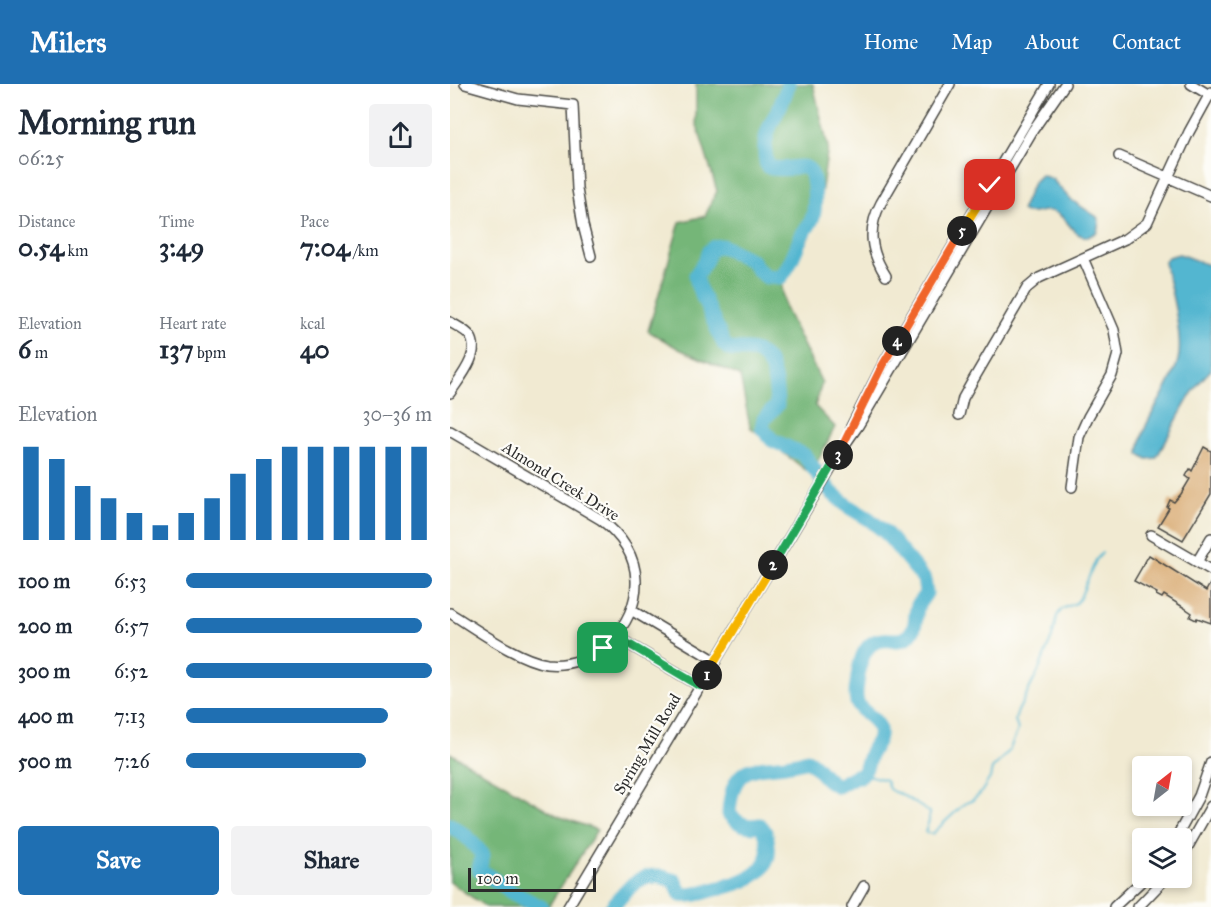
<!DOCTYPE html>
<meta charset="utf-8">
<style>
:root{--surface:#fff;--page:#f2f2f3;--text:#1f2937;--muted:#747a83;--accent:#1f6fb2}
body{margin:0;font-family:"IM FELL Great Primer",serif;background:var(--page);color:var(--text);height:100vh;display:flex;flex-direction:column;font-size:22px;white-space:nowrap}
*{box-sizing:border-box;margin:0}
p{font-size:20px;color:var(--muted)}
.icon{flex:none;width:33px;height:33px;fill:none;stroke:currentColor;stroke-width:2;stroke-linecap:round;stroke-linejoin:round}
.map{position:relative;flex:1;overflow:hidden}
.drawer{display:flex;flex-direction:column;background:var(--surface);width:450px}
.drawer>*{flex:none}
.needle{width:39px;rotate:31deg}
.fabs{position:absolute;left:682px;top:672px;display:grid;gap:12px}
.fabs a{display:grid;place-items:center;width:60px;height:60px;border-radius:6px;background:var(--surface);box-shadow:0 3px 9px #0003;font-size:30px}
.scale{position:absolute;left:18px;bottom:15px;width:128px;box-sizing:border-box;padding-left:6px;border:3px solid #2b2b2b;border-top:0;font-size:16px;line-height:21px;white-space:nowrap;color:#2b2b2b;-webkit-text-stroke:4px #fdfcf7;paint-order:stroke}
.pin{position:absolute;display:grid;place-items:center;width:51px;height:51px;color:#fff;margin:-26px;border-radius:12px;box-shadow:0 3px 9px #0006}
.km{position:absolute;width:30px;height:30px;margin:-15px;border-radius:50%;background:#222;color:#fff;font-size:16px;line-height:30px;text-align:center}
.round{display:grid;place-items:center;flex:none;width:63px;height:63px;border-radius:6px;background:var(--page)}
.head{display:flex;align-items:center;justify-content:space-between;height:102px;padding:0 18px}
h1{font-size:33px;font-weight:700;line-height:45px}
.stats{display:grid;grid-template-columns:repeat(3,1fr);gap:9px;height:102px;padding:6px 18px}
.stats div{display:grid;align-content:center}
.stats b{font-size:26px;font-weight:700}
.stats small{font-size:16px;font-weight:400}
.stats p{font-size:16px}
.chart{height:168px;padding:12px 18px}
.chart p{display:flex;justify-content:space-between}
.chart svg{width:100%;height:108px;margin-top:6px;stroke:var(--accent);stroke-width:6}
.cta{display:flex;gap:12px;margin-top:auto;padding:12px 18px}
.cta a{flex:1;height:69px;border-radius:6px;background:var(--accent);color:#fff;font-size:24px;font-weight:700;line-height:69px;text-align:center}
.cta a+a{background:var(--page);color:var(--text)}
ul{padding:0 18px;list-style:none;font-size:20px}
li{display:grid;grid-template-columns:96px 72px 1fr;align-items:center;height:45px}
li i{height:15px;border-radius:8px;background:var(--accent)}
header{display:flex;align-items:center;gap:36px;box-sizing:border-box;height:84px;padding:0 30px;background:var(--accent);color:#fff}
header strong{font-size:28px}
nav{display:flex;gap:33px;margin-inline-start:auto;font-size:21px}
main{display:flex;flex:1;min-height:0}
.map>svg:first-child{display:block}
.forest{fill:#74b678;stroke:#507052;stroke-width:1.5}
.water{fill:#52b6d0;stroke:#3e707e;stroke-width:1.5}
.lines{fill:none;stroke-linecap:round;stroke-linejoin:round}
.stream{stroke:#52b6d0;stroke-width:2}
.river{stroke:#52b6d0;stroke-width:15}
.building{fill:#dbb07b}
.minor-casing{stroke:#494844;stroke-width:12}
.minor{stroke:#fff;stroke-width:9}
.split-1-casing{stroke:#fff;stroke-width:12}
.split-2-casing{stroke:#fff;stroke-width:12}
.split-3-casing{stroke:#fff;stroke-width:12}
.split-4-casing{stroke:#fff;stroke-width:12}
.split-5-casing{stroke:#fff;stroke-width:12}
.split-6-casing{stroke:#fff;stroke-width:12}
.split-1{stroke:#22a559;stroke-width:8}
.split-2{stroke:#f5b400;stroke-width:8}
.split-3{stroke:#22a559;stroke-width:8}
.split-4{stroke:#f0652b;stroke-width:8}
.split-5{stroke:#f0652b;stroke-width:8}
.split-6{stroke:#f5b400;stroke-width:8}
.labels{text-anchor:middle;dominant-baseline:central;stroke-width:4.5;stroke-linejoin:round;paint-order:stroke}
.street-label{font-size:16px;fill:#2b2b2b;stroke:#fdfcf7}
</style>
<header>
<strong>Milers</strong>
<nav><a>Home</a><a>Map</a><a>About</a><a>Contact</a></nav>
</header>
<main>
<section class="drawer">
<div class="head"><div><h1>Morning run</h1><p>06:25</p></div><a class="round"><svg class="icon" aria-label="share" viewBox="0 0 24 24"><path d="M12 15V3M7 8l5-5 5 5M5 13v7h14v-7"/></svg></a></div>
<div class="stats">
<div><p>Distance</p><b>0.54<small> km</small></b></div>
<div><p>Time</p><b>3:49</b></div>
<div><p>Pace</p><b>7:04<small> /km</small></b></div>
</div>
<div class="stats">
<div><p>Elevation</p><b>6<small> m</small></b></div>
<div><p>Heart rate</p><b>137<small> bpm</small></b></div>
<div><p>kcal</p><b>40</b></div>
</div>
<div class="chart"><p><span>Elevation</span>30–36 m</p>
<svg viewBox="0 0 160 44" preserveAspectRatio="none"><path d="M5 44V6M15 44V11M25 44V22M35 44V27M45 44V33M55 44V38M65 44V33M75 44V27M85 44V17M95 44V11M105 44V6M115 44V6M125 44V6M135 44V6M145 44V6M155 44V6"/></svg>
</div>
<ul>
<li><b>100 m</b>6:53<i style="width:100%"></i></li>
<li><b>200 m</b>6:57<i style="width:96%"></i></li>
<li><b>300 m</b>6:52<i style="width:100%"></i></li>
<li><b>400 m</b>7:13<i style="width:82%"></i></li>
<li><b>500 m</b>7:26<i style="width:73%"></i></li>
</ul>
<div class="cta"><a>Save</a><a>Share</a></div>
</section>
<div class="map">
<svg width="761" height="823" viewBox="0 0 761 823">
<rect width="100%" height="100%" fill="#fdfcf7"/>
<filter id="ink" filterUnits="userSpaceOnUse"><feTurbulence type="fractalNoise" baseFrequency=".0167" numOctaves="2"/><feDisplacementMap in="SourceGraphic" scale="12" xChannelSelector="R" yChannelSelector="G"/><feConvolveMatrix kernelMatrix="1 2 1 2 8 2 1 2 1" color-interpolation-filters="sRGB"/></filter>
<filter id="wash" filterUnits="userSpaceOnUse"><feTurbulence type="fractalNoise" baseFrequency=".008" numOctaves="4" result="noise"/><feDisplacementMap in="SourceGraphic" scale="24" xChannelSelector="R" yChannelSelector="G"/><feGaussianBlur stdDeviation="1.35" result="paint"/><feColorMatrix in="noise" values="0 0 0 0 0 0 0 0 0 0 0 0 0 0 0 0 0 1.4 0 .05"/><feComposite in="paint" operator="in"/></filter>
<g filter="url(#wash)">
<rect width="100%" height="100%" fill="#f1ead2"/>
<path class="forest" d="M 246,0 L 363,0 L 378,63 L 367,138 L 332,202 L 335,224 L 372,299 L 365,322 L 385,343 L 361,390 L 300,343 L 290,292 L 229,265 L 198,247 L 230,138 L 255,132 L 267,107 L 246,38 Z
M 0,669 L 108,732 L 147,746 L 98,823 L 36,823 L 0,798 Z"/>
<path class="water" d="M 591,91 L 602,95 L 620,115 L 647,133 L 649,138 L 647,148 L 638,153 C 622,152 620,137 608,130 C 595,121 584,134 571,127 L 583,99 Z
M 729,170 L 761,182 L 761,286 C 736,310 724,345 706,374 L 697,375 L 689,370 C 691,334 720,309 728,276 C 734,255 720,200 714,179 L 718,173 Z"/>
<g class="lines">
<path class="stream" d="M 413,690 L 436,696 L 439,705 L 444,708 L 451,710 L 479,728 L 479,737 L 475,748 L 482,750 L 514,720 L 523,716 L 530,710 L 540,694 L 542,685 L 559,667 L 568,646 L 565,636 L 568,627 L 588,588 L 602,553 L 607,532 L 612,525 L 626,519 L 630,514 L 646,476 L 652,469"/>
<path class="river" d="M 0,741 L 17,753 L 33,771 L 29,785 L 61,808 L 91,823
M 162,823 C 181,801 192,783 225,797 L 231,811 C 243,812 251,809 262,806 C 285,801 322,792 318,762 C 317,753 316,747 310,741 C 296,743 289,741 279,730 C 282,667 316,691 357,676 C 369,681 372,696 388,702 L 405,692 L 410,692 C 418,685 417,678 421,668 C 423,664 426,660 428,656 C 434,637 418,634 409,622 C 405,617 406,606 407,600 C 409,583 412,557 433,556 C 442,555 452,559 459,551 C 468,542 464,532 468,521 C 470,517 474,513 476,509 L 474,495 L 435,448 L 419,435 L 399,423 L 381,408 L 354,371 L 322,356 L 312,344 L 314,335 L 327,321 C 326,301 325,269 298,266 C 291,266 285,266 279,265 L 274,260 L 248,202 L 246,191 L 256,176 L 258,168 L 264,163 L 272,162 L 302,177 L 308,186 L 317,193 L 331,193 C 341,181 345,166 352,151 C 355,146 360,141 362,135 C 366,126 366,91 358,85 C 351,79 332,89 317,82 C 308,43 331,33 338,0"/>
</g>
<g id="blocks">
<path class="building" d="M 754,363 L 761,367 L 761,410 L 733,456 L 708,442 L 719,424 L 717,423 L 720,416 L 724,418 L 731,410 L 740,395 L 736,392 L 740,385 L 742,387 Z
M 699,471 L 756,507 L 761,498 L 761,539 L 747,534 L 746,536 L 740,533 L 742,529 L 733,523 L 714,511 L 712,514 L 706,511 L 707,509 L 684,497 Z"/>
</g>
</g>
<g filter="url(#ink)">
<use href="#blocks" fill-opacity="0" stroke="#494844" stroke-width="1.5"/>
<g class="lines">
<g class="minor-casing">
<path id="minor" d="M 15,0 L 68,15 L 123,21 L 127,105 L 133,141 L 141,172
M 741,0 L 761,12
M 669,72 L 761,112
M 436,192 C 420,167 417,145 431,119 L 500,0
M 0,238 C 6,242 16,246 20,252 C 32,269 9,295 0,309
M 509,331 L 513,314 L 522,298 L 577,204 L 589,194 L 675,155 L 697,139 L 739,48 L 761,8
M 401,343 L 432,282 L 599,0
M 0,347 L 150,435 C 170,450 185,470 186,496 C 188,543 143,585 97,580 C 68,576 26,545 0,529
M 622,403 L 629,353 L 638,333 L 662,291 L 668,270 L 664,246 L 633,174
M 701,451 L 761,486
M 747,478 L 761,454
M 181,526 L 266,577
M 165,552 L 250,602
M 726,754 L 749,712 L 761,678
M 732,773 L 761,722
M 118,823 L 396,359 L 408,342 L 583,46 L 615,0
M 402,823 L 414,802
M 664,823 L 695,794
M 688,823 L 716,794"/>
</g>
<use href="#minor" class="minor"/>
</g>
</g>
<g class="lines" filter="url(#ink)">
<g class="split-1-casing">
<path id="split-1" d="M 153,564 L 165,552 L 250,602 L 257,591"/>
</g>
<g class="split-2-casing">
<path id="split-2" d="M 257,591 L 323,481"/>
</g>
<g class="split-3-casing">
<path id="split-3" d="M 323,481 L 388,371"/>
</g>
<g class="split-4-casing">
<path id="split-4" d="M 388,371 L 432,282 L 447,257"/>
</g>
<g class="split-5-casing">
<path id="split-5" d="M 447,257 L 512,147"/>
</g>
<g class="split-6-casing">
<path id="split-6" d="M 512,147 L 540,101"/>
</g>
<use href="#split-1" class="split-1"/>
<use href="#split-2" class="split-2"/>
<use href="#split-3" class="split-3"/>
<use href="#split-4" class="split-4"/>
<use href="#split-5" class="split-5"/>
<use href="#split-6" class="split-6"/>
</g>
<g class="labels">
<g class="street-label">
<text transform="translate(111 397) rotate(32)">Almond Creek Drive</text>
<text transform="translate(197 660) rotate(-59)">Spring Mill Road</text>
</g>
</g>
</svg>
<div class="fabs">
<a><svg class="needle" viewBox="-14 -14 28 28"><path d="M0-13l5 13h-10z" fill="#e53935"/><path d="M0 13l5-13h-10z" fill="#747a83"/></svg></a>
<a><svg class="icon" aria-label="layers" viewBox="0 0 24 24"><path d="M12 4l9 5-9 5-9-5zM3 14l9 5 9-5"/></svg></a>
</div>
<div class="scale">100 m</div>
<div class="pin" style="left:153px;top:564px;background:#1e9e55"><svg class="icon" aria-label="arrive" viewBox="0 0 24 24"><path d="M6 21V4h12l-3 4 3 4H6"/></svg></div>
<div class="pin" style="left:540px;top:101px;background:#d93025"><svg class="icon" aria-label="check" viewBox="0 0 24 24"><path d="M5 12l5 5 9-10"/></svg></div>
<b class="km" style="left:257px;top:591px">1</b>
<b class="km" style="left:323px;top:481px">2</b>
<b class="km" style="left:388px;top:371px">3</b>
<b class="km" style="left:447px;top:257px">4</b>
<b class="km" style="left:512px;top:147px">5</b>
</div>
</main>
